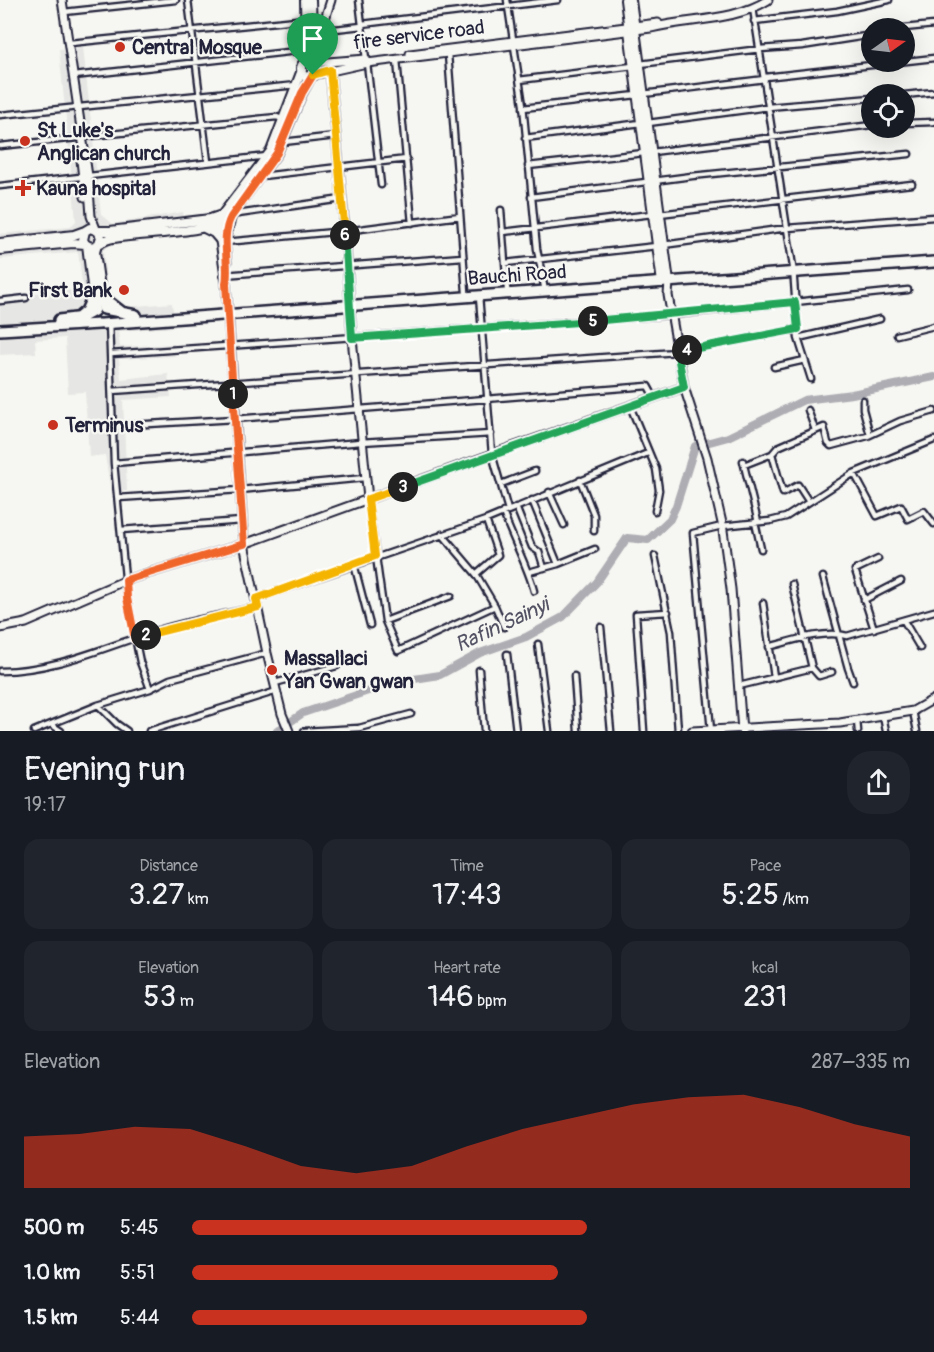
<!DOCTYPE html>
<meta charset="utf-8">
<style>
:root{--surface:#171b24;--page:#20242c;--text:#f1f3f6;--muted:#9ea1a6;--accent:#c8321e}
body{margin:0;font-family:Pangolin,sans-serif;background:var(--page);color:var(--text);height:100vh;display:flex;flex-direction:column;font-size:22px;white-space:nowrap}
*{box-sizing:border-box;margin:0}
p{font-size:20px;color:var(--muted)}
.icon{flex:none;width:33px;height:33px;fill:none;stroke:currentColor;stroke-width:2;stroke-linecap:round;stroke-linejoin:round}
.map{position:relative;height:731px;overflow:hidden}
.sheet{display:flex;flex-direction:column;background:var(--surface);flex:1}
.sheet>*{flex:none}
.needle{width:39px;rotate:76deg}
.tools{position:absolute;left:861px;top:18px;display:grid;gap:12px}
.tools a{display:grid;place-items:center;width:54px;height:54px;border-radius:50%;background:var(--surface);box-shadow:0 6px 24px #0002;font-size:30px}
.pin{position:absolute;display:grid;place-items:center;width:51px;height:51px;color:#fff;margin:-62px -26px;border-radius:50% 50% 50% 0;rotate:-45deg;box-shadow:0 0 6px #0007}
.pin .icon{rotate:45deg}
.km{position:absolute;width:30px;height:30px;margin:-15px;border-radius:50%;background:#222;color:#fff;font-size:16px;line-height:30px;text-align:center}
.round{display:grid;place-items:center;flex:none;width:63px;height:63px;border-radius:24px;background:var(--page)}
.overview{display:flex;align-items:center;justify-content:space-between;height:102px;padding:0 24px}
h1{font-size:33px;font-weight:600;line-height:45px}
.stats{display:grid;grid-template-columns:repeat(3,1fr);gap:9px;height:102px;padding:6px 24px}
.stats div{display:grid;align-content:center;border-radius:15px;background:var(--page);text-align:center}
.stats b{font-size:30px;font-weight:600}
.stats small{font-size:16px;font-weight:400}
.stats p{font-size:16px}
.chart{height:168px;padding:12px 24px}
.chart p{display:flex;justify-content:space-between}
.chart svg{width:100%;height:108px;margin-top:6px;fill:var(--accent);opacity:.7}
ul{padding:0 24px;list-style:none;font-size:20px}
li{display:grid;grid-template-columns:96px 72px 1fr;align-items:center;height:45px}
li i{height:15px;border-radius:8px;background:var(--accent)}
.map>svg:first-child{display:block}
.built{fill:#e6e6e4}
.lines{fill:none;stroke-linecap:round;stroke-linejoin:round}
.river{stroke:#adadb3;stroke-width:8}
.street-casing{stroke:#22223b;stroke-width:9}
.secondary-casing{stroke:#22223b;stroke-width:11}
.primary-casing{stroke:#22223b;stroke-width:12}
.highway-casing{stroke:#22223b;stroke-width:14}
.street{stroke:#f6f6f2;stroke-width:4.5}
.secondary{stroke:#f6f6f2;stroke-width:7}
.primary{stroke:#f6f6f2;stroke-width:8}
.highway{stroke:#f6f6f2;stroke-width:9}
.split-1-casing{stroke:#fff;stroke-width:12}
.split-2-casing{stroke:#fff;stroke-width:12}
.split-3-casing{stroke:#fff;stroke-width:12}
.split-4-casing{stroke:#fff;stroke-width:12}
.split-5-casing{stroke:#fff;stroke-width:12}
.split-6-casing{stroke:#fff;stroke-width:12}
.split-7-casing{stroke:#fff;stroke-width:12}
.split-1{stroke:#f0652b;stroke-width:8}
.split-2{stroke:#f0652b;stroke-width:8}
.split-3{stroke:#f5b400;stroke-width:8}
.split-4{stroke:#22a559;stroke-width:8}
.split-5{stroke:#22a559;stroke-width:8}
.split-6{stroke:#22a559;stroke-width:8}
.split-7{stroke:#f5b400;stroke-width:8}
.poi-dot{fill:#c8321e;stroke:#f6f6f2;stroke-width:2}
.labels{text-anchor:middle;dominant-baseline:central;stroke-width:4.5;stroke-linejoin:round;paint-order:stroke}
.street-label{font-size:20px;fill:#22223b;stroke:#f6f6f2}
.poi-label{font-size:20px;font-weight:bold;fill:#22223b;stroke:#f6f6f2;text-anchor:start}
.water-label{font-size:21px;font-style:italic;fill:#535365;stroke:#f6f6f2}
</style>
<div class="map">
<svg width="934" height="731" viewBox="0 0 934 731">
<rect width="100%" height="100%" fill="#f6f6f2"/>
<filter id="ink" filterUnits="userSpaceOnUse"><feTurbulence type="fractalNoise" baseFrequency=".0167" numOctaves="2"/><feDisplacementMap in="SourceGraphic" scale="12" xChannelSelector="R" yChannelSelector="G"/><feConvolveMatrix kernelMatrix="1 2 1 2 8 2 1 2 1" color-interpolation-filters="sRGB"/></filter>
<g filter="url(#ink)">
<path class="built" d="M 83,47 L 101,214 L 113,224 L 183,212 L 187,237 L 114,243 L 103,250 L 107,290 L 124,307 L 172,303 L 175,327 L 118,331 L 120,347 L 174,344 L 175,356 L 119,359 L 121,379 L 168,374 L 171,397 L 123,400 L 127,491 L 111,493 L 105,455 L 89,457 L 85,392 L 68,393 L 65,338 L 35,340 L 36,353 L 0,355 L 0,296 L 83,289 L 78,252 L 0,259 L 0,234 L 70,227 L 76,221 L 59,49 Z"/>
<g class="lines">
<path class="river" d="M 277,731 L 303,713 L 395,682 L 440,675 L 480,653 L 526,637 L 563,617 L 597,582 L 627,538 L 648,540 L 670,519 L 676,506 L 695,446 L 728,437 L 804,400 L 852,394 L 934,377"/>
<g class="street-casing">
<path id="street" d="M 188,0 L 208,162
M 359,0 L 366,59
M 507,0 L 523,105 L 537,249 L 544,286
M 753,8 L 793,267 L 798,338 L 811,379
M 64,12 L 176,0
M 754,21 L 837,11 L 889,0
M 362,24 L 558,0
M 322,25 L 335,29 L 362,26
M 904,28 L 934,25
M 70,43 L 306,19
M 448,54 L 466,292
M 397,60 L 412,223
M 367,63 L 381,185
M 640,64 L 760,49 L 802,46 L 872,35
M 74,76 L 306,50
M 765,77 L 934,58
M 519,80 L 633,66
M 643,94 L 765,79
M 904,95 L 934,92
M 523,108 L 637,95
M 0,115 L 297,85
M 648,123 L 768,107 L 872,98
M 904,123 L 934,122
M 81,137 L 277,117 L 284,120
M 525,138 L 641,123
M 283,142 L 336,136
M 0,146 L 78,138
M 652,152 L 872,125
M 528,166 L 644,153
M 262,176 L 407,159
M 0,186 L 268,156
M 531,197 L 692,176 L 909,154
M 501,210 L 507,289
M 659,214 L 912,184
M 231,215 L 342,199
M 503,232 L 652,214
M 225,242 L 345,231 L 460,216
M 663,245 L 787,228 L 934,217
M 505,263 L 657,246
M 223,275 L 463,257
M 479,296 L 492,454 L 508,510
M 0,301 L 26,298
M 109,322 L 114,463 L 127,598 L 140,662 L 150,689
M 897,335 L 934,326
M 798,338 L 880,319
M 111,354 L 671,315 L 908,290
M 774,367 L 805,360
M 112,391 L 677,352 L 798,329
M 863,400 L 863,409 L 870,435
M 630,406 L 656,469 L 659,490 L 655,511
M 808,410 L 815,430
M 113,426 L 235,419 L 648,386 L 654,397
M 772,454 L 783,493 L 798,485 L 809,502
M 743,461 L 758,522
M 114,463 L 361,442 L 491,434
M 744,465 L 772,454 L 778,447 L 824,427 L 828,443 L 831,446 L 868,436 L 900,421 L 934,411
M 854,473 L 877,516 L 901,506 L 908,519 L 924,511 L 934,524
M 580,480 L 594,515 L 594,531
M 501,484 L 535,471
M 549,492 L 564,525
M 118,498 L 240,490 L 365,478
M 368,499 L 385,621 L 398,651 L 495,606
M 532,500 L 558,564
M 516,507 L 532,547 L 539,552 L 544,568
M 503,512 C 512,539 527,564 534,591
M 755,522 L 761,549
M 121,530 L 242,521
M 442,534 L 476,574 L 495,606 L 504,627
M 655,556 L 671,632 L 678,731
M 354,564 L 370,625
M 529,572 L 558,564 L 595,549
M 476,574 L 498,555 L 486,520
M 823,577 L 848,668 L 853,682
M 256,599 L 486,520 L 648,453
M 864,600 L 901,581
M 763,603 L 774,677
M 385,621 L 451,596
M 904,621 L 920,648
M 601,627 L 611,731
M 874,629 L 855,570 L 878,559
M 538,644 L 549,731
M 769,647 C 791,641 826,629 847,636 L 934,611
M 507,654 L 516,731
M 812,668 L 819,676 L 832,672
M 479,670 L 484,731
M 0,671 C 55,671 107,646 159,630 C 191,620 225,614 258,607
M 574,676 L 578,731
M 275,683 L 337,666
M 739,686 L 812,668 L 792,584
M 98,705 L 117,724 L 127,731
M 913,711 L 917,731
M 883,716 L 886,731
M 857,720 L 858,731
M 52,725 L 61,731
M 34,731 L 98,705 L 150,689 L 170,679 L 267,653
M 149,731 L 277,691
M 304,731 L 359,728 L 411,714
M 644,731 L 636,614 L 668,612
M 711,731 L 693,533 L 722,526 L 770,521 L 786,517 L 854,473 L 934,440"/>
</g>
<g class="secondary-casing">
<path id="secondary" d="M 62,0 L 88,176 L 91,216 L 96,229
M 312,41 L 324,22 L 331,0
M 410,54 L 658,23
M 315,63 L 366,59
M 330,70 L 345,231 L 352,338 L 368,499
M 313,75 L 367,63 L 651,28 C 690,18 733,22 768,0
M 81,160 L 85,197
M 223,217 L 227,263
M 214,219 L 219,234 L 226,283 L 244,544 L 267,653 L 282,714 L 289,731
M 669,282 L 668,295 L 684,387 L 707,458 L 722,523 L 731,589 L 742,731
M 0,628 L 26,623 L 126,580 L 244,544 L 504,450 L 684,387
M 692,731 L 840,723 L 913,711 L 934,699"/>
</g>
<g class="primary-casing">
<path id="primary" d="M 311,0 L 313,62
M 625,0 L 662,283
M 631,0 L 669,282
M301 69a8 8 0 1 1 16 0a8 8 0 1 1-16 0Z
M 304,63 L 306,44 L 305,0
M 204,228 L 214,233 L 220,240
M 98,231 L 110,231 L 210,219 L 222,215 L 271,151 L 302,70
M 225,238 L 231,217
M 0,243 L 74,235 L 85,231
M 99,243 L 101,237 L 98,231 L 90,228 L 85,231 L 83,240 L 86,245 L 92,247 C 100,244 105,239 113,238 C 141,233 207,233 228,219 L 277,153 L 302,93 L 312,75
M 87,245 L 95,310
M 97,245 L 95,252 L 103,309
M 0,250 L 73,243 L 85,244"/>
</g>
<g class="highway-casing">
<path id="highway" d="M 99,290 L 109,302 L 122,312
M 104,309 L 136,315
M 80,316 L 86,311 L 94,293
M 59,320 L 83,317 L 94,311
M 102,324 L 934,262
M 0,330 L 99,324"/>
</g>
<use href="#street" class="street"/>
<use href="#secondary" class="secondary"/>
<use href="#primary" class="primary"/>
<use href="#highway" class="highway"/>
</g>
</g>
<g class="lines" filter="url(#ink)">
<g class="split-1-casing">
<path id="split-1" d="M 233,394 L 226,284 C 230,261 220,238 231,217 L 277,153 L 302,93 L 313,75"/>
</g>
<g class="split-2-casing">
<path id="split-2" d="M 146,635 L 135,639 L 127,598 L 126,580 L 244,544 L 233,394"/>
</g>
<g class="split-3-casing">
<path id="split-3" d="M 146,635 L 258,607 L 256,599 L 375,556 L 368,499 L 403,487"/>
</g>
<g class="split-4-casing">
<path id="split-4" d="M 403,487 L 684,387 L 677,351 L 687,350"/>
</g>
<g class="split-5-casing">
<path id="split-5" d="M 593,321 L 795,302 L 798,329 L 687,350"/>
</g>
<g class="split-6-casing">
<path id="split-6" d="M 345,235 L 352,338 L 593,321"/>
</g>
<g class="split-7-casing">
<path id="split-7" d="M 313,75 L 330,70 L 345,235"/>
</g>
<use href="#split-1" class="split-1"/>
<use href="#split-2" class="split-2"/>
<use href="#split-3" class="split-3"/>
<use href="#split-4" class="split-4"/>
<use href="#split-5" class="split-5"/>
<use href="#split-6" class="split-6"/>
<use href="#split-7" class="split-7"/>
</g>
<g class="poi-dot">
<circle cx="120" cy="47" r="6"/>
<circle cx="25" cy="141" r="6"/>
<path d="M20 179h6v6h6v6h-6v6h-6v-6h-6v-6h6z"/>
<circle cx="124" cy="290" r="6"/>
<circle cx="53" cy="425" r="6"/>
<circle cx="272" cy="670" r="6"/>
</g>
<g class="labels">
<g class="street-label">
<text transform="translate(419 35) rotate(-7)">fire service road</text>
<text transform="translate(517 275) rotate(-4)">Bauchi Road</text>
</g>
<g class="poi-label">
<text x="132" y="47">Central Mosque</text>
<text x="37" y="130">St Luke's<tspan x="37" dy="23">Anglican church</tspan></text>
<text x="36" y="188">Kauna hospital</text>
<text x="112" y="290" text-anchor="end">First Bank</text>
<text x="65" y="425">Terminus</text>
<text x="284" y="658">Massallaci<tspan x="284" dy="23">Yan Gwan gwan</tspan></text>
</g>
<g class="water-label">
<text transform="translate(502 625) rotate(-25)">Rafin Sainyi</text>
</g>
</g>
</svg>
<div class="tools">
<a><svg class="needle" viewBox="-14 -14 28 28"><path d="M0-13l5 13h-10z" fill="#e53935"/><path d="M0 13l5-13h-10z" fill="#9ea1a6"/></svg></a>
<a><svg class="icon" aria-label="locate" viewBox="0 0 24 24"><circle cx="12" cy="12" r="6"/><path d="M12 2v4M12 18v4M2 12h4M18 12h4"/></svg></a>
</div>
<div class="pin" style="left:313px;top:75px;background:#1e9e55"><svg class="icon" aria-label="arrive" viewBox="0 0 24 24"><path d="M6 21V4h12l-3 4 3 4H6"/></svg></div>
<b class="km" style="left:233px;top:394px">1</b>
<b class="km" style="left:146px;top:635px">2</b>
<b class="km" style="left:403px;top:487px">3</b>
<b class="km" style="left:687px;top:350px">4</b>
<b class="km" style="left:593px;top:321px">5</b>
<b class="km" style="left:345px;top:235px">6</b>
</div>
<section class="sheet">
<div class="overview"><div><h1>Evening run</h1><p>19:17</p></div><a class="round"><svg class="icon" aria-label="share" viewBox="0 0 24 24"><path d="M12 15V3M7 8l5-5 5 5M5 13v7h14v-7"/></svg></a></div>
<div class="stats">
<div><p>Distance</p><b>3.27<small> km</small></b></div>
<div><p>Time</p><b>17:43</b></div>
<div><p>Pace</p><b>5:25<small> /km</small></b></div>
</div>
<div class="stats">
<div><p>Elevation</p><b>53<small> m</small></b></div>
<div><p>Heart rate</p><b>146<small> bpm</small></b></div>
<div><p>kcal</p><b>231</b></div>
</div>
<div class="chart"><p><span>Elevation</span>287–335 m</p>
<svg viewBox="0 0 160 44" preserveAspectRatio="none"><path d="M0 44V23L10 22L20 19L30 20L40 27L50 35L60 38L70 35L80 27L90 20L100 15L110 10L120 7L130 6L140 11L150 18L160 23V44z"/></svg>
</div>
<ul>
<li><b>500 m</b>5:45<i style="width:55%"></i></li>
<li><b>1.0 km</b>5:51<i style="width:51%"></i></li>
<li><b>1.5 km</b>5:44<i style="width:55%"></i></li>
</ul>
</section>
